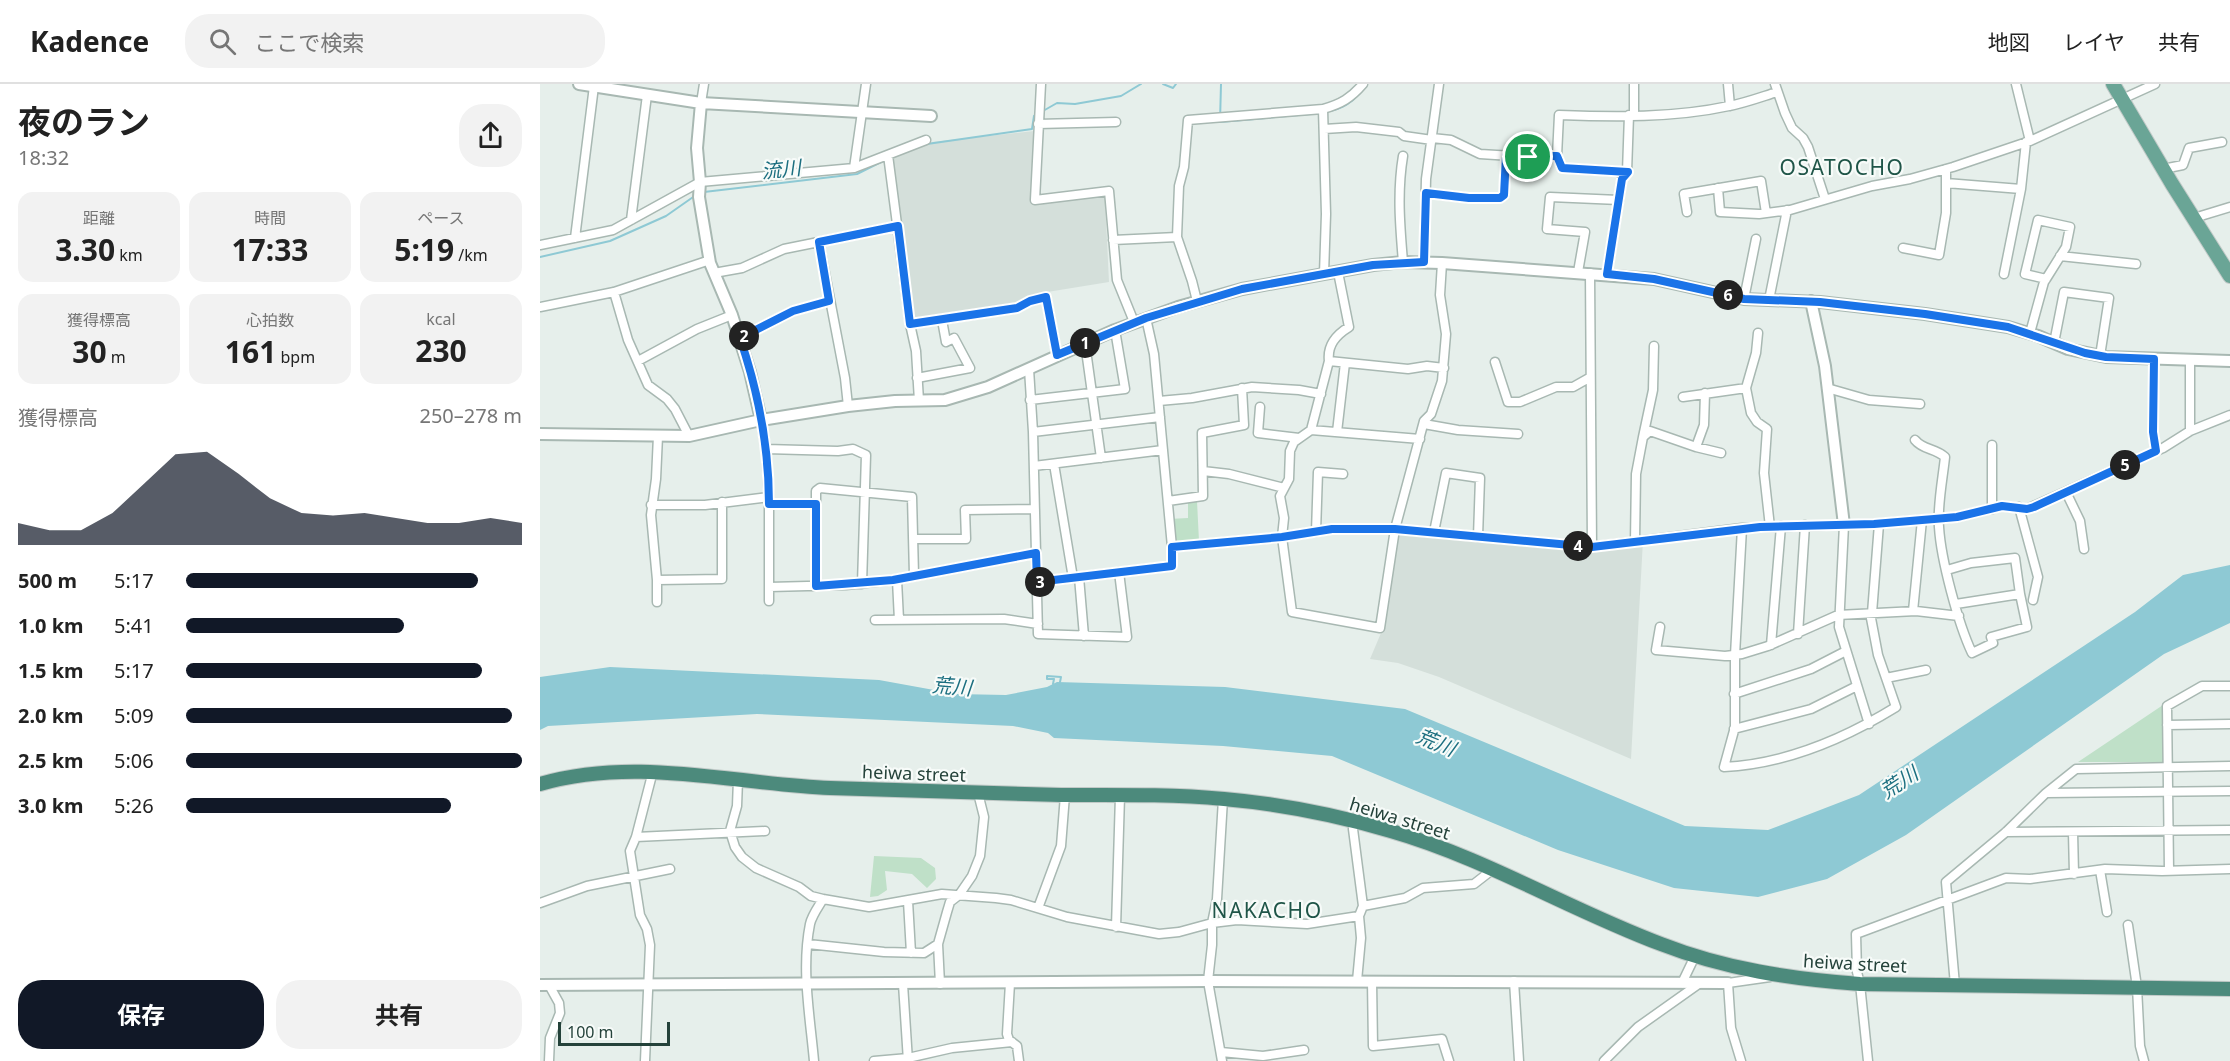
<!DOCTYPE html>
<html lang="ja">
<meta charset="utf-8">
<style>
:root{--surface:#fff;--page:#f2f2f2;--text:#222;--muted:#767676;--line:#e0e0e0;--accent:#111827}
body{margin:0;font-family:"Noto Sans","Noto Sans JP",sans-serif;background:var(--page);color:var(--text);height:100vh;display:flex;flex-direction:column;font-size:22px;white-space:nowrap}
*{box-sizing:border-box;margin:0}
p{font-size:20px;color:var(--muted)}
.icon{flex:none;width:33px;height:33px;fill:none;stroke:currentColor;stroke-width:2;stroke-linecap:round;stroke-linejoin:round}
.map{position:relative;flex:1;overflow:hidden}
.panel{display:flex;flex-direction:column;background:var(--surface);width:540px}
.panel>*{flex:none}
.scale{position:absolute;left:18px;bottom:15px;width:112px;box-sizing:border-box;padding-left:6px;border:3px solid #24423a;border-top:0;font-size:16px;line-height:21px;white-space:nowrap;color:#24423a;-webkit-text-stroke:4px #f7fbf9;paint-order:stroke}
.pin{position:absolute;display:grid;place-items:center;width:51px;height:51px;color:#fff;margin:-26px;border:3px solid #fff;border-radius:50%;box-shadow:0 2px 6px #0007}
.km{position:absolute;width:30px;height:30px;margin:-15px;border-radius:50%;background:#222;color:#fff;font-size:16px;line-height:30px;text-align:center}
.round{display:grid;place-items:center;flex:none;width:63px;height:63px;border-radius:24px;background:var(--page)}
.summary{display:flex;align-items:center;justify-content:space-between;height:102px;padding:0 18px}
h1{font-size:33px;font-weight:700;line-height:45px}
.stats{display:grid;grid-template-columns:repeat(3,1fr);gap:9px;height:102px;padding:6px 18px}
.stats div{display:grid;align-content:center;border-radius:15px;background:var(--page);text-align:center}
.stats b{font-size:30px;font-weight:700}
.stats small{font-size:16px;font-weight:400}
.stats p{font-size:16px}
.chart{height:168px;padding:12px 18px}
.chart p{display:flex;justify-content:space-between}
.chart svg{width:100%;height:108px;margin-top:6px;fill:var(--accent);opacity:.7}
.primary-button{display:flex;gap:12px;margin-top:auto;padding:12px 18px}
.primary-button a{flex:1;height:69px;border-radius:24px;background:var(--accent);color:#fff;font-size:24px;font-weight:700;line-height:69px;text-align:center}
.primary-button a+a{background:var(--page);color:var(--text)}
ul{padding:0 18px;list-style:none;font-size:20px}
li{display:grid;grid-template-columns:96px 72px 1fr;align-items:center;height:45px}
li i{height:15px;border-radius:8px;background:var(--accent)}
header{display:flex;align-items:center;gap:36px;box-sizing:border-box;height:84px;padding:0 30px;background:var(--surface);border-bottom:2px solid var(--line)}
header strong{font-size:28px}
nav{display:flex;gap:33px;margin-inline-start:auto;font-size:21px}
.search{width:420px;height:54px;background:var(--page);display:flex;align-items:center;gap:15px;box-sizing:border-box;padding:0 21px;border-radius:24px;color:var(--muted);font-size:22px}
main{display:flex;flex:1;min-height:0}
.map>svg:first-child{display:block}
.built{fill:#d4dfda}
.green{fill:#bfe0c8}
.water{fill:#8ec9d4}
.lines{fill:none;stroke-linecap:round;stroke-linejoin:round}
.stream{stroke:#8ec9d4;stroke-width:2}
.minor-casing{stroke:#a8b8b2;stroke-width:11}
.tertiary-casing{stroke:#a8b8b2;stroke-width:14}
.primary-casing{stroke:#c2cac8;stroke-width:16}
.trunk-casing{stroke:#c2cac8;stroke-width:16}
.minor{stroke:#fff;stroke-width:8}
.tertiary{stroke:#fff;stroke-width:10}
.primary{stroke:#6aa596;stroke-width:14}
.trunk{stroke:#4c8a7c;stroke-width:14}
.route-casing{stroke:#fff;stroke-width:12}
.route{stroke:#1a73e8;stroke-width:8}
.labels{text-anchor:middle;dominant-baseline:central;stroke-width:4.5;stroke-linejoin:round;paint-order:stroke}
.street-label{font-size:18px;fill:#24423a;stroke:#f7fbf9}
.water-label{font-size:20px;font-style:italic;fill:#1c6f80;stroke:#f7fbf9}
.quarter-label{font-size:21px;letter-spacing:1.5px;fill:#1f5548;stroke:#f7fbf9}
</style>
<header>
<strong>Kadence</strong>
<div class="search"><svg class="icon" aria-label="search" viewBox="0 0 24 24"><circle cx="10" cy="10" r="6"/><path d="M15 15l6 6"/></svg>ここで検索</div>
<nav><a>地図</a><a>レイヤ</a><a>共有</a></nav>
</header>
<main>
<section class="panel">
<div class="summary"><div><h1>夜のラン</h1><p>18:32</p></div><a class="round"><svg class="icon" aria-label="share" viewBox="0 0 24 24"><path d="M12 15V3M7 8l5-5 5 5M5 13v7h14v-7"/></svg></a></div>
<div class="stats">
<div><p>距離</p><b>3.30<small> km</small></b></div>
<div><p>時間</p><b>17:33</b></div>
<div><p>ペース</p><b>5:19<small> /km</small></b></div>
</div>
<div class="stats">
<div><p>獲得標高</p><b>30<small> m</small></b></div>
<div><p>心拍数</p><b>161<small> bpm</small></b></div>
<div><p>kcal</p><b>230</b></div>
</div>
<div class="chart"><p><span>獲得標高</span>250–278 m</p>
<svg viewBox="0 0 160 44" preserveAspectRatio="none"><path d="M0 44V35L10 38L20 38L30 31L40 19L50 7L60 6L70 15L80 25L90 31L100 32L110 31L120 33L130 35L140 35L150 33L160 35V44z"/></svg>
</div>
<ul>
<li><b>500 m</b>5:17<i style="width:87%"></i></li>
<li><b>1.0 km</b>5:41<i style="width:65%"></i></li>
<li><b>1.5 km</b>5:17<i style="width:88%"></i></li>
<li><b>2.0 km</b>5:09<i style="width:97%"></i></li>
<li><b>2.5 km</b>5:06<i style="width:100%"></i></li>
<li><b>3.0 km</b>5:26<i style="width:79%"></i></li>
</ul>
<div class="primary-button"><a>保存</a><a>共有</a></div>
</section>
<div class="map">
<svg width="1690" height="977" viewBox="0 0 1690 977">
<rect width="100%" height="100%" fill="#e6efeb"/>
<path class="built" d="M 494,47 L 492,120 L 562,112 L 565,115 L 569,198 L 495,210 L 481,220 L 373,237 L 349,76 L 392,58 Z
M 855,445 L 1052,463 L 1103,456 L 1091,675 L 899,593 L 858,579 L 830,575 L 841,549 Z"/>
<path class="green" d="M 657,417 L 659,457 L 632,460 L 629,435 L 648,434 L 648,418 Z
M 1623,621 L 1623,678 L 1538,678 Z
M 334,772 L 381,774 L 395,784 L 396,795 L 387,804 L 372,790 L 345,787 L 347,806 L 338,812 L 330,813 Z"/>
<path class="water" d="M 1690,481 L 1690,539 L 1624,570 L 1366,751 L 1287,795 L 1218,813 L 1134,804 L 1018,766 L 792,672 L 683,662 L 514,654 L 508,649 L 473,642 L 217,630 L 8,642 L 0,646 L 0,593 L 70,583 L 339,596 L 416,610 L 466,611 L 507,603 L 517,598 L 685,603 L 865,625 L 1145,742 L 1228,746 L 1319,711 L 1595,528 L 1643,491 Z"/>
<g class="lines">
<path class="stream" d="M 623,0 L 633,4 L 636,0
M 681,0 L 680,38 L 770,30
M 503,27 L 517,19 L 535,20 L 581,12 L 601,0
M 790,27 C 803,24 811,19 820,9
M 387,60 L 492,45 L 494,32 L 498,30
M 164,108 L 317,90 L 345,76
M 0,173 L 70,157 L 126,132 L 156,111
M 513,600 L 514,595 L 507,595 L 507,592 L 521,593 L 520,598"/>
<g class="minor-casing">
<path id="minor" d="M 501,0 L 495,116 L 569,107 L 577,196 L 594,238
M 1094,0 L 1094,31
M 1188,0 L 1190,22
M 1235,0 L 1245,29 L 1252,44 L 1263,54 L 1268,63 L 1285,115
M 1476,0 L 1490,57
M 161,19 L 164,0
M 783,25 L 786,130 L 784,190
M 498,40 L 576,38
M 784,45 L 816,43 L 859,48 L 864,52 L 892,56
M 892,54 L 911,56 L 940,70 L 988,73 L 1017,72
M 348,71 L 370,240 L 376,267 L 379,317
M 863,72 C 857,108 860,142 863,178
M 314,84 L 326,0
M 1623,85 L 1643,81 L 1649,64 L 1682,58
M 1087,88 L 1022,84 L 1017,72 L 1019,31 C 1074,33 1134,34 1189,22 C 1205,19 1221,13 1237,8
M 1406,99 L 1481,105
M 1178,104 L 1180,128 L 1219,130 L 1250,126 L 1332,102 L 1370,95 L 1413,83 L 1490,57 L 1615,0
M 886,109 L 929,114 L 960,114 L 964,111 L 966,71
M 1147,128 L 1144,110 L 1221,97 L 1226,129
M 1654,134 L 1690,123
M 91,136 L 107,11
M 35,154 L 54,2
M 573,156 L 637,153
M 279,158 L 305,294 L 308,322
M 0,161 L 73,146 L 160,98 L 314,84 L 386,56
M 1363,164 L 1399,171 L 1406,129 L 1406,85
M 1520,172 L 1596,180
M 884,178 L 886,95 L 899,0
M 1038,188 L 1045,148 L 1007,145 L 1010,113 L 1079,116
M 174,189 L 202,184 L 244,165 L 358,142
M 1050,189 L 1052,463
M 1067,190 L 1082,95 L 1087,88 L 1089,31
M 1464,190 L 1481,105 L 1486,58
M 74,208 L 88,256 L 108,301 L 127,315 L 135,325 L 149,352
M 1204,215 L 1216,155
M 1229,216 L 1247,126
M 657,217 L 652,197 L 637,153 L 639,102 L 644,83 L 648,36 L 783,25 C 801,20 811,14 823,0
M 0,223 L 74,208 L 170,176
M 606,234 L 614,270 L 632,463 L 742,453 L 792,445 L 855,445 L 1052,463 L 1202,444 L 1334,440 L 1417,433 L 1462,422 L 1487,425 L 1623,364 L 1650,347 L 1690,331
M 370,240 L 477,224 L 490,217 L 506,213 L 517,271
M 1218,249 L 1216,269 L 1206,304 L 1211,329 L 1217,338 L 1227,345 L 1224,389 L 1230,443
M 1490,249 L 1504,198 L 1506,195 L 1526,163 L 1530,143 L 1498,136 L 1485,190 L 1506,195
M 200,254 L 253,227 L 289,217
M 545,259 L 561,374
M 1514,259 L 1524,208 L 1569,214 L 1560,272
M 1614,275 L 1613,348 L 1616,367
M 1650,276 L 1650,347
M 98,277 L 157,245 L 192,231
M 789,277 L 868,285 L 887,282 L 904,284
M 955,278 L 968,318 L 980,318 L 1016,303 L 1033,303 L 1049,294
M 489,285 L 493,348 L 498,550 L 587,553 L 579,488
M 377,294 L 430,284 L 414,254 L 406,258 L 402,236
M 1287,304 L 1329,316 L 1380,320
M 1143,313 L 1206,304
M 490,316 L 585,305 L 575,246
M 619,317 L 652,314 L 712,303 L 759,306 L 781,310
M 720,323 L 718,349 L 759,354
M 221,336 L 226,365 L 229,413 L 229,517
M 884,340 L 918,346 L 978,350
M 771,346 L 789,277 C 787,261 796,251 809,243 L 798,188
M 493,348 L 620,333
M 797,348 L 805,279
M 1103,353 L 1113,306 L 1114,262
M 880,355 L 771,346 L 754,358 L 750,367 L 749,395 L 740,412 L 744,434 L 742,453 L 752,528 L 840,544 L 855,445 L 884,337 L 891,330 L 902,297 L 906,250 L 900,211 L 902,179
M 1375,356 C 1383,366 1395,364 1405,373 C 1403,393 1397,423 1399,443 C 1401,476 1418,539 1432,569 L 1453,559 L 1451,553 L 1487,543 L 1480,510
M 1156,363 L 1164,341 L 1165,309
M 226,365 L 298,367 L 313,365 L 326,371 L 322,500
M 514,380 L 533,494
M 494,382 L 623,366
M 663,387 L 689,390 L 744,404
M 1526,408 L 1540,437 L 1544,465
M 628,417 L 663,412 L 662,349 L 704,341 L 702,304
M 229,420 L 276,420
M 111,421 L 165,421 L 229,413
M 1479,423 L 1498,493 L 1493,516
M 1452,425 L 1452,361
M 1304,441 L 1299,543 L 1329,640
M 1202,444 L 1195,571 L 1195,643 L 1184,683 C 1245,680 1304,655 1356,623 L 1346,594 L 1386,586
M 776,448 L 778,388 L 803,390
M 894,448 L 906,389 L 940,394 L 938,453
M 373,455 L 426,455 L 425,426 L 495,425
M 1095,458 L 1096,390 L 1103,353 L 1110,347 L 1156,363 L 1181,369
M 1407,486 L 1431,479 L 1475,474 L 1480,510 L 1416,520
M 539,493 L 544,552
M 117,496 L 182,495 L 182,418
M 357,496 L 359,536
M 497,498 L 632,482 L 632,463
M 276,502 L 276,407 L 280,404 L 372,413 L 374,491
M 229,503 L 306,501 L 353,496 L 496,469
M 117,518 L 117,496 L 111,431 L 116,395 L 118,352
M 1373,527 L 1382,436
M 1330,529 L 1338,571 L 1346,594
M 1332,529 L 1339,440
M 335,536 L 464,535 L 498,540
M 1120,543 L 1116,566 L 1185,572 L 1202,570 L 1228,562 L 1298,531 L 1376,527 L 1419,532
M 1258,550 L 1265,441
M 1231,561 L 1241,442
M 1194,610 L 1271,585 L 1306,567
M 1627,641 L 1690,640
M 1194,645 L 1271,625 L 1317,602
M 198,696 L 197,722 L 190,747 L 195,763 L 202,773 L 216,784 L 259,803 L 271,812 L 283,815 L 329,823 L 402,810 L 456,814 L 471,816 L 527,833 L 619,850 L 639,848 L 672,839 L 697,836 L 767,840 L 819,832
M 1507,709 L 1690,707
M 814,737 L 813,745 L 823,822 L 819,832 L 821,854 L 817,897
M 1466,748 L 1690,746
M 1533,748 L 1534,790
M 96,753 L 225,747
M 1560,786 L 1567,828
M 1629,786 L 1627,622 L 1662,602 L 1690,602
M 368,817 L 371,869
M 0,819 L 47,802 L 130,785
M 823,822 L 865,814 L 883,804 L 934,800 L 952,786
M 498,824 L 521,762 L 525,711
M 1588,841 L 1597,903 L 1600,962 L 1604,977
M 576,843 L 580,712
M 268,860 L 344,868 L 384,869 L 398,860
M 832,897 L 833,962 L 902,955 L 909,977
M 974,897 L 979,977
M 470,899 L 467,950 L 469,956 L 477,962 L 479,977
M 1142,899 L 1155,872
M 363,900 L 368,977
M 400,900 L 398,860 L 407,828 L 410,818 L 419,811 L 432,792 L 440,772 L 444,733 L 438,709
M 1415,901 L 1406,798 L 1466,748 L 1506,709 L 1536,685 L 1690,682
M 681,968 L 723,972 L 764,966
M 9,977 L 10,954 L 20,929 L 19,919 L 9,901
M 105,977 L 110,861 L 107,845 L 100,831 L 90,767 L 96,753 L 113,687
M 274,977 C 270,932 261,885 270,840 C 272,831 279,822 283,815
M 334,977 L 368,974 L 412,964 L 472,958
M 682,977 L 668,897 L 672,861 L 672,839 L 677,815 L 683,715
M 1064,977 L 1098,943 L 1160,899
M 1201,977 L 1191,944 L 1188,899 L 1230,893
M 1328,977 L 1320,900 L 1317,888 L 1316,850 L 1466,794 L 1490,795 L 1565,785 L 1622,787 L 1690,785"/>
</g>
<g class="tertiary-casing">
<path id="tertiary" d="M 39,0 L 161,19 L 391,32
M 161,19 L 157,64 L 160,98 L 159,113 L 170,179 L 192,231 L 210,288 L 221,336
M 1271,217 L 1285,282 L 1304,441
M 0,350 L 149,352 L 221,336 L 308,322 L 355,317 L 405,316 L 448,303 L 575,246 L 638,223 L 702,205 L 833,181 L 863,178 L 902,179 L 1114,195 L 1204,215 L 1280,218 L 1385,230 L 1468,243 L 1498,252 L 1528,265 L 1566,273 L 1690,277
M 0,901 L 668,897 L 1188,899"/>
</g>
<g class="primary-casing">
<path id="primary" d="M 1573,0 L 1632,100 L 1690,192"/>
</g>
<g class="trunk-casing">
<path id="trunk" d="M 0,700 C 96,672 193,700 290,704 C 367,707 444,709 521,711 C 576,711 630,710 684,715 C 741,720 797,731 851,747 C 945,774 1030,826 1121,860 C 1185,885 1251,895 1320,900 L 1690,905"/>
</g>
<use href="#minor" class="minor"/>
<use href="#tertiary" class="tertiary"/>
<use href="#primary" class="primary"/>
<use href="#trunk" class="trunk"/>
</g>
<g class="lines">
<g class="route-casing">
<path id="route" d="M 966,72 L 1017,72 L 1022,84 L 1088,88 L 1082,95 L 1067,190 L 1114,195 L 1204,215 L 1280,218 L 1385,230 L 1468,243 L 1545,269 L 1566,273 L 1614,275 L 1613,348 L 1616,367 L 1494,423 L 1487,425 L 1462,422 L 1417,433 L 1394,435 L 1334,440 L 1220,443 L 1052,463 L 855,445 L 792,445 L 742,453 L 632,463 L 632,482 L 497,498 L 496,469 L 353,496 L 276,502 L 276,420 L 229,420 C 229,364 218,307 200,254 L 253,227 L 289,217 L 279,158 L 358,142 L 370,240 L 477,224 L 490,217 L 506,213 L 517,271 L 606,234 L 702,205 L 833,181 L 884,178 L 886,109 L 929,114 L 960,114 L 964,111 Z"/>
</g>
<use href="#route" class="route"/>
</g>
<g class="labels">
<g class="street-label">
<text transform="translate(374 689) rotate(2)">heiwa street</text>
<text transform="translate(860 734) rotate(17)">heiwa street</text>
<text transform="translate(1315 879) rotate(3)">heiwa street</text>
</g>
<g class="water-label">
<text transform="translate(241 85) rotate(-6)">流川</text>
<text transform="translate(412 602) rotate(5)">荒川</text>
<text transform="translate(896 658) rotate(22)">荒川</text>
<text transform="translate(1359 698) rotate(-33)">荒川</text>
</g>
<g class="quarter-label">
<text x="1302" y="83">OSATOCHO</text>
<text x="727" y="826">NAKACHO</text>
</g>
</g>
</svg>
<div class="scale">100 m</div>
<div class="pin" style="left:988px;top:73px;background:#1e9e55"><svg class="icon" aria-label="arrive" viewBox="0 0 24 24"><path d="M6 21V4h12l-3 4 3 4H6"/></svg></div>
<b class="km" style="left:545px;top:259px">1</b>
<b class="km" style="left:204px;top:252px">2</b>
<b class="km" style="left:500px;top:498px">3</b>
<b class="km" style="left:1038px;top:462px">4</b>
<b class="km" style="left:1585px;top:381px">5</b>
<b class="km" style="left:1188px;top:211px">6</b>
</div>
</main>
